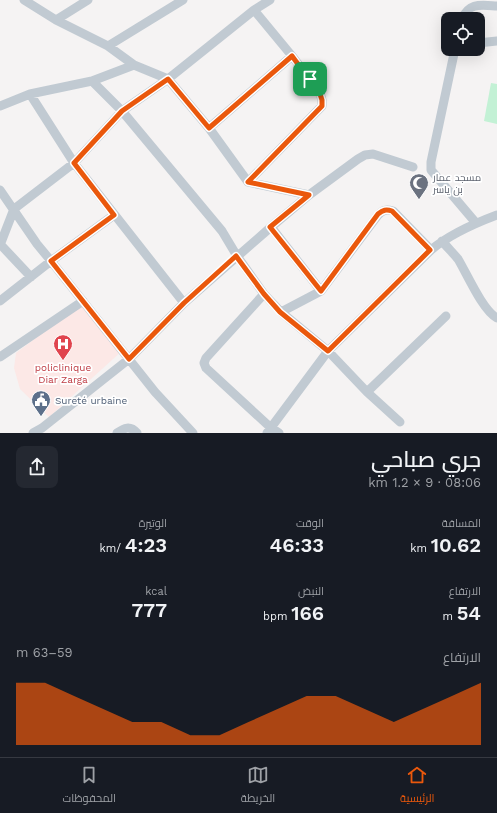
<!DOCTYPE html>
<html lang="ar">
<meta charset="utf-8">
<style>
:root{--surface:#171b24;--page:#242831;--text:#f1f3f6;--muted:#9ea1a6;--line:#363941;--accent:#ea580c}
body{margin:0;font-family:"Work Sans",Cairo,sans-serif;background:var(--page);color:var(--text);direction:rtl;height:100vh;display:flex;flex-direction:column;font-size:15px;white-space:nowrap}
*{box-sizing:border-box;margin:0}
p{font-size:13px;color:var(--muted)}
.icon{flex:none;width:22px;height:22px;fill:none;stroke:currentColor;stroke-width:2;stroke-linecap:round;stroke-linejoin:round}
.map{position:relative;height:433px;overflow:hidden;direction:ltr}
.side{display:flex;flex-direction:column;background:var(--surface);flex:1}
.side>*{flex:none}
.tools{position:absolute;left:441px;top:12px;display:grid;gap:8px}
.tools a{display:grid;place-items:center;width:44px;height:44px;border-radius:8px;background:var(--surface);box-shadow:0 4px 16px #0002;font-size:20px}
.pin{position:absolute;display:grid;place-items:center;width:34px;height:34px;color:#fff;margin:-17px;border-radius:8px;box-shadow:0 2px 6px #0006}
.round{display:grid;place-items:center;flex:none;width:42px;height:42px;border-radius:8px;background:var(--page)}
.headline{display:flex;align-items:center;justify-content:space-between;height:68px;padding:0 16px}
h1{font-size:22px;font-weight:600;line-height:30px}
.figures{display:grid;grid-template-columns:repeat(3,1fr);gap:6px;height:68px;padding:4px 16px}
.figures div{display:grid;align-content:center}
.figures b{font-size:20px;font-weight:600}
.figures small{font-size:11px;font-weight:400}
.figures p{font-size:11px}
.chart{height:112px;padding:8px 16px}
.chart p{display:flex;justify-content:space-between}
.chart svg{width:100%;height:72px;margin-top:4px;fill:var(--accent);opacity:.7}
.tab-bar{display:flex;justify-content:space-around;align-items:center;height:56px;border-top:1px solid var(--line);background:var(--surface);font-size:11px;color:var(--muted)}
.tab-bar a{display:grid;justify-items:center;gap:2px}
.tab-bar .current{color:var(--accent)}
.map>svg:first-child{display:block}
.medical{fill:#fce8e6}
.pitch{fill:#c3f1d5}
.lines{fill:none;stroke-linecap:round;stroke-linejoin:round}
.street{stroke:#c1cad2;stroke-width:9}
.route-casing{stroke:#fff;stroke-width:8}
.route{stroke:#ea580c;stroke-width:5}
.labels{text-anchor:middle;dominant-baseline:central;stroke-width:3.5;stroke-linejoin:round;paint-order:stroke}
.worship-label{font-size:10px;fill:#5b616d;stroke:#fff;text-anchor:start}
.health-label{font-size:10px;fill:#be3a42;stroke:#fff}
.service-label{font-size:10px;fill:#4e5e75;stroke:#fff;text-anchor:start}
</style>
<div class="map">
<svg width="497" height="433" viewBox="0 0 497 433">
<rect width="100%" height="100%" fill="#f5f3f3"/>
<path class="medical" d="M 85,301 L 123,350 L 49,417 L 20,389 L 14,368 L 16,353 Z"/>
<path class="pitch" d="M 491,83 L 497,84 L 497,124 L 484,121 Z"/>
<g class="lines">
<path class="street" d="M 254,10 L 270,0
M 462,19 C 469,2 481,5 497,6
M 56,20 L 88,0
M 478,43 L 497,41
M 108,46 L 183,0
M 455,49 L 431,162 L 431,170 L 476,223
M 92,81 L 134,65
M 30,94 L 74,163 L 184,303
M 0,106 L 30,94 L 92,81 L 122,111 L 222,231 L 237,256 L 264,294 L 281,312 L 328,351 L 367,392 L 400,422
M 209,128 L 292,56
M 248,182 L 309,195
M 0,190 L 37,244 L 51,261 L 155,392 L 193,433
M 271,227 L 321,291
M 442,241 C 447,247 453,253 458,259 C 467,274 483,311 497,318
M 0,244 L 31,277
M 0,245 L 14,209 L 74,163 L 122,111 L 168,79 L 254,10 L 292,56 L 320,93 L 322,100 L 322,106 L 248,182 L 209,128 L 168,79 L 134,65 L 108,46 L 56,20 L 24,0
M 264,294 L 206,358 L 204,363 L 206,368 L 270,427 L 279,433
M 0,301 L 51,261 L 114,215
M 281,312 L 321,291 L 378,215 C 383,210 386,209 393,211 L 431,250
M 0,357 L 83,301
M 367,392 L 446,316
M 33,433 L 42,428 L 129,359 L 184,303 L 271,227 L 309,195 L 358,159 L 365,155 L 373,154 L 413,167
M 117,433 C 124,428 130,425 137,433
M 267,433 L 328,351 L 431,250 C 450,234 473,224 497,215"/>
</g>
<g class="lines">
<g class="route-casing">
<path id="route" d="M 292,56 L 320,94 L 322,100 L 322,106 L 248,182 L 309,195 L 270,227 L 321,291 L 378,214 C 383,210 386,209 392,211 L 430,250 L 328,351 L 280,312 L 264,294 L 236,256 L 184,303 L 129,359 L 51,261 L 114,215 L 74,163 L 122,111 L 168,79 L 209,128 Z"/>
</g>
<use href="#route" class="route"/>
</g>
<defs>
<g id="mosque-pin" transform="scale(1)"><path d="M0 17L-7.5 6A9.5 9.5 0 1 1 7.5 6Z" fill="#6b7280" stroke="#fff"/><path d="M3.5-4.9A6 6 0 1 0 3.5 4.9A5 5 0 1 1 3.5-4.9Z" fill="#fff"/></g>
<g id="hospital-pin" transform="scale(1)"><path d="M0 17L-7.5 6A9.5 9.5 0 1 1 7.5 6Z" fill="#e0444e" stroke="#fff"/><path d="M-5-5h3v3.5h4V-5h3V5h-3V1.5h-4V5h-3Z" fill="#fff"/></g>
<g id="civic-pin" transform="scale(1)"><path d="M0 17L-7.5 6A9.5 9.5 0 1 1 7.5 6Z" fill="#5c6f8a" stroke="#fff"/><path d="M-.6-6.5H3V-4.5H.6V-3L4-1V1h2V6H-6V1h2V-1L-.6-3ZM-1.2 2.5V6h2.4V2.5Z" fill="#fff"/></g>
</defs>
<g fill-rule="evenodd">
<use href="#mosque-pin" x="419" y="183"/>
<use href="#hospital-pin" x="63" y="344"/>
<use href="#civic-pin" x="41" y="400"/>
</g>
<g class="labels">
<g class="worship-label">
<text x="433" y="177">مسجد عمار<tspan x="433" dy="12">بن ياسر</tspan></text>
</g>
<g class="health-label">
<text x="63" y="367">policlinique<tspan x="63" dy="12">Diar Zarga</tspan></text>
</g>
<g class="service-label">
<text x="55" y="400">Sureté urbaine</text>
</g>
</g>
</svg>
<div class="tools">
<a><svg class="icon" aria-label="locate" viewBox="0 0 24 24"><circle cx="12" cy="12" r="6"/><path d="M12 2v4M12 18v4M2 12h4M18 12h4"/></svg></a>
</div>
<div class="pin" style="left:310px;top:79px;background:#1e9e55"><svg class="icon" aria-label="arrive" viewBox="0 0 24 24"><path d="M6 21V4h12l-3 4 3 4H6"/></svg></div>
</div>
<section class="side">
<div class="headline"><div><h1>جري صباحي</h1><p>08:06 · 9 × 1.2 km</p></div><a class="round"><svg class="icon" aria-label="share" viewBox="0 0 24 24"><path d="M12 15V3M7 8l5-5 5 5M5 13v7h14v-7"/></svg></a></div>
<div class="figures">
<div><p>المسافة</p><b>10.62<small> km</small></b></div>
<div><p>الوقت</p><b>46:33</b></div>
<div><p>الوتيرة</p><b>4:23<small> /km</small></b></div>
</div>
<div class="figures">
<div><p>الارتفاع</p><b>54<small> m</small></b></div>
<div><p>النبض</p><b>166<small> bpm</small></b></div>
<div><p>kcal</p><b>777</b></div>
</div>
<div class="chart"><p><span>الارتفاع</span>59–63 m</p>
<svg viewBox="0 0 160 44" preserveAspectRatio="none"><path d="M0 44V6L10 6L20 14L30 22L40 30L50 30L60 38L70 38L80 30L90 22L100 14L110 14L120 22L130 30L140 22L150 14L160 6V44z"/></svg>
</div>
</section>
<nav class="tab-bar">
<a class="current"><svg class="icon" aria-label="home" viewBox="0 0 24 24"><path d="M3 11l9-7 9 7M6 9v11h12V9"/></svg>الرئيسية</a>
<a><svg class="icon" aria-label="map" viewBox="0 0 24 24"><path d="M3 6l6-2 6 2 6-2v14l-6 2-6-2-6 2zM9 4v14M15 6v14"/></svg>الخريطة</a>
<a><svg class="icon" aria-label="saved" viewBox="0 0 24 24"><path d="M7 4h10v16l-5-4-5 4z"/></svg>المحفوظات</a>
</nav>
